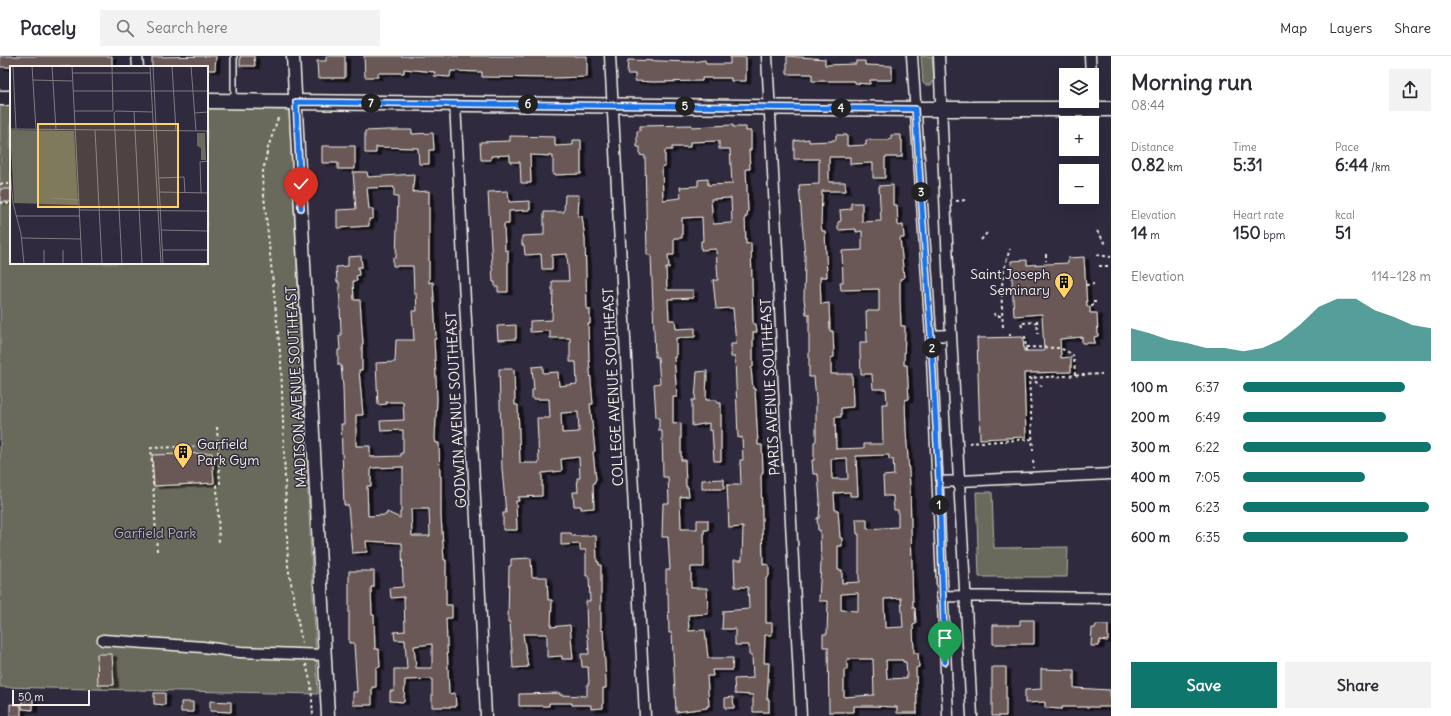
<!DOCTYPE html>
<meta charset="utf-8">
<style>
:root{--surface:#fff;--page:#f2f2f3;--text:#2b2b33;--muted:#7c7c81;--line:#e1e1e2;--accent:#0f766e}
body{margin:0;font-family:Delius,sans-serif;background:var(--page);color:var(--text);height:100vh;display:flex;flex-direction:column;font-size:15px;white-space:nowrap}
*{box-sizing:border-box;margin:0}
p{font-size:13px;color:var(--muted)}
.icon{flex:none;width:22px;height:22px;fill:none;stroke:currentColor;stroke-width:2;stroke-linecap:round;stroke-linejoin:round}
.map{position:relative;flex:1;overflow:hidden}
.sheet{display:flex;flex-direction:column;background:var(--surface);width:340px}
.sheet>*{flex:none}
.tools{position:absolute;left:1059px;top:12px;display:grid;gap:8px}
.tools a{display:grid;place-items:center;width:40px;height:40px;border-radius:0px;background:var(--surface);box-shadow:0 4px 16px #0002;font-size:20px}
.scale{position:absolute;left:12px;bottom:10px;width:78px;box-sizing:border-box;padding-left:4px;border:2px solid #f4f1e8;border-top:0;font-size:11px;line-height:14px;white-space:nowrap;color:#f4f1e8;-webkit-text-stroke:3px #2f2a3d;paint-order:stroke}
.pin{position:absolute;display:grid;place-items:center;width:34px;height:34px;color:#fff;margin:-41px -17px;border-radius:50% 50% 50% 0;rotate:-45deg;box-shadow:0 0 4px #0007}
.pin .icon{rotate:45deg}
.km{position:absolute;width:20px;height:20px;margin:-10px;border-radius:50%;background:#222;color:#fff;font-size:11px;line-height:20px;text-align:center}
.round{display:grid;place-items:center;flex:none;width:42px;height:42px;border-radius:0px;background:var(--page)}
.headline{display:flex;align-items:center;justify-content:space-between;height:68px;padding:0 20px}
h1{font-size:22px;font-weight:700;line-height:30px}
.stats{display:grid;grid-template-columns:repeat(3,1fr);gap:6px;height:68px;padding:4px 20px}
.stats div{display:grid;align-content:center}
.stats b{font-size:17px;font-weight:700}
.stats small{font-size:11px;font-weight:400}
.stats p{font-size:11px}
.chart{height:112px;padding:8px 20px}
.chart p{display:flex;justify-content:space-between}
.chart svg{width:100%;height:72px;margin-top:4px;fill:var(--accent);opacity:.7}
.button{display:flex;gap:8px;margin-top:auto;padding:8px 20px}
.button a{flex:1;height:46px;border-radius:0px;background:var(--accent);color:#fff;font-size:16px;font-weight:700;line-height:46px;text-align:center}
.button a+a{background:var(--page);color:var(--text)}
ul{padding:0 20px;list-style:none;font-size:13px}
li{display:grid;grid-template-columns:64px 48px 1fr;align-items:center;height:30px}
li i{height:10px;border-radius:5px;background:var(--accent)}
header{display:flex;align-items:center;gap:24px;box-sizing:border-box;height:56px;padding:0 20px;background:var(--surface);border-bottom:1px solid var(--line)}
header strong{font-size:19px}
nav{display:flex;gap:22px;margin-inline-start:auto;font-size:14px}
.search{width:280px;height:36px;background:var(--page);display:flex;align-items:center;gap:10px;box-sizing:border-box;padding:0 14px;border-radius:0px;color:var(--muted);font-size:15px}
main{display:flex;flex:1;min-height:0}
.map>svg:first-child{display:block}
.green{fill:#6a6b5c;stroke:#afaea2}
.building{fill:#695857;stroke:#f4f1e8;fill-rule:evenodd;filter:url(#shadow)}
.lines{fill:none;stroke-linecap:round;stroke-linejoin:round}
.service-casing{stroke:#f4f1e8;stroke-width:8}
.minor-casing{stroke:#f4f1e8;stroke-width:13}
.tertiary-casing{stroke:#f4f1e8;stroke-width:15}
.secondary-casing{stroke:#f4f1e8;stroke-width:17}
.path{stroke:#f4f1e8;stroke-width:2;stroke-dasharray:3 3;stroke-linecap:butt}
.service{stroke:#2f2a3d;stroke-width:5}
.minor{stroke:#2f2a3d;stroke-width:10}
.tertiary{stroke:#2f2a3d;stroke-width:12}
.secondary{stroke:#2f2a3d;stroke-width:14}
.route-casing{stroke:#fff;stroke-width:8}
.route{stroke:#1a73e8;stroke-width:5}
.labels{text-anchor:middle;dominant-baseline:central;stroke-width:3;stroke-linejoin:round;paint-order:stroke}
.poi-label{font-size:14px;fill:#f4f1e8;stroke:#2f2a3d;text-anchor:end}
.street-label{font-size:14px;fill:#f4f1e8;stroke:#2f2a3d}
.park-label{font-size:14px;fill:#b6b5a9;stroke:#2f2a3d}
.inset-road{fill:none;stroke:#7e7a81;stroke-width:1}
.view{fill:#ffd166;fill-opacity:0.15;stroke:#ffd166;stroke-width:2}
.inset-edge{fill:none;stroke:#f4f1e8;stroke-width:2}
</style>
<header>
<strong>Pacely</strong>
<div class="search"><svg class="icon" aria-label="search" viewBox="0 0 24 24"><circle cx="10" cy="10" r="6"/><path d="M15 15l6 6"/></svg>Search here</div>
<nav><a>Map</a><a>Layers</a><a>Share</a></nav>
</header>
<main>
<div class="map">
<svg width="1111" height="660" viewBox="0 0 1111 660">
<defs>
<filter id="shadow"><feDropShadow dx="4.5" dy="2.5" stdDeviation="0" flood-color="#0009"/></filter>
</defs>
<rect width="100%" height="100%" fill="#2f2a3d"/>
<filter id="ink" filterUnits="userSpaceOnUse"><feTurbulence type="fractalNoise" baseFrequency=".025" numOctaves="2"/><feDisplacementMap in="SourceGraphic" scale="8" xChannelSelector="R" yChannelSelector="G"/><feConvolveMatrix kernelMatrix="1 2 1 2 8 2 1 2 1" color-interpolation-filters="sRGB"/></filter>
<g filter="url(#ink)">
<path class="green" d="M 921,0 L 932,0 L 934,24 L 931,29 L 925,29 L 923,27 Z
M 0,48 L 11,48 L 11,207 L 207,207 L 207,52 L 289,54 L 318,638 L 0,631 Z
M 976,436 L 992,436 L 994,492 L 1068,491 L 1067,521 L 979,521 Z"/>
<path class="building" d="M 0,0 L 112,0 L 112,11 L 0,11 Z
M 216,0 L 215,14 L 207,14 L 207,11 L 152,11 L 152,1 Z
M 240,0 L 254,0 L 255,10 L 240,10 Z
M 326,0 L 345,0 L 345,22 L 318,22 L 317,5 L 326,5 Z
M 364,0 L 587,0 L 587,21 L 551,22 L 482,21 L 482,16 L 451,15 L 450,21 L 434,20 L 435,16 L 404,13 L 404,17 L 378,17 L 378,21 L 365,21 Z
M 787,0 L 825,3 L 825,9 L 856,8 L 856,5 L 865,5 L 865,9 L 892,10 L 892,24 L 870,24 L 870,28 L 855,27 L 855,25 L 812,25 L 812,18 L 787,18 Z
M 730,1 L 746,1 L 746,25 L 731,25 L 731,22 L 702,22 L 702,25 L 654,26 L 635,25 L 635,18 L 627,18 L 628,4 L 693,6 L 705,4 L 706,8 L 730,8 Z
M 692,69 L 692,71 L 733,69 L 733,71 L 746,71 L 746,75 L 751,75 L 751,94 L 749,94 L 750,113 L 746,113 L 748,154 L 747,161 L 745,161 L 746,188 L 751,187 L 753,268 L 756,268 L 757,276 L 753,276 L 753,311 L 751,312 L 753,333 L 755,333 L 758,389 L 762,389 L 763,416 L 761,420 L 763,508 L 769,509 L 769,520 L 766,522 L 766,567 L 772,567 L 772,579 L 765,579 L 764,607 L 769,607 L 767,643 L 769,643 L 769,656 L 753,656 L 753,639 L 735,638 L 734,623 L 753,622 L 752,599 L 749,599 L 749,589 L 735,589 L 735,573 L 722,573 L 723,555 L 749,553 L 748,531 L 735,531 L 734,504 L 742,504 L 743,471 L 729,472 L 727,429 L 741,429 L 740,404 L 743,404 L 742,381 L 738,382 L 735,301 L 731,301 L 731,288 L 736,288 L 733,252 L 716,253 L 713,224 L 718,224 L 716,193 L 701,194 L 701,185 L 703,185 L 702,161 L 682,162 L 682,182 L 674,182 L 674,199 L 668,199 L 669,212 L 666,212 L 667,234 L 693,234 L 693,242 L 668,243 L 669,264 L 675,264 L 676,273 L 695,272 L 695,281 L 676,282 L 676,301 L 674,301 L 677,341 L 673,341 L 673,368 L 681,367 L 681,404 L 685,404 L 686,431 L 688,431 L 689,440 L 680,441 L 681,473 L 697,473 L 697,464 L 708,464 L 708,474 L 704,474 L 704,511 L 691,511 L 691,532 L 707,532 L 708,558 L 688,559 L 689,575 L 705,574 L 708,602 L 733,602 L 732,614 L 712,614 L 713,620 L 707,620 L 709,650 L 707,650 L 707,652 L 676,656 L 672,577 L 669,577 L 668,537 L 666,537 L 666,514 L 670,514 L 668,481 L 662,481 L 663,447 L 669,447 L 668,421 L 663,421 L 662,375 L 659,375 L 659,361 L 656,361 L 654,328 L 660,327 L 658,301 L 655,301 L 651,199 L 647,199 L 645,100 L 640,99 L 640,91 L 637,91 L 637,75 L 640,75 L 640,70 ZM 719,85 L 719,93 L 730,93 L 732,128 L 708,129 L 708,123 L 698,124 L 698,130 L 680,131 L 681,142 L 663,144 L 662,111 L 665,110 L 665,94 L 672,94 L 672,91 L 690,91 L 690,86 ZM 731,142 L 732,167 L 713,168 L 711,143 Z
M 388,74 L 412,74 L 412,78 L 433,77 L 434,94 L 429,94 L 429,108 L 419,108 L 418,92 L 376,91 L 376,97 L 365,97 L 365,75 Z
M 836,79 L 847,79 L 847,90 L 866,89 L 866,84 L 889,84 L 891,83 L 891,79 L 901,79 L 901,84 L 902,84 L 902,101 L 885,101 L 885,122 L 873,122 L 873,107 L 850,108 L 850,101 L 829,101 L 829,126 L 845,126 L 846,135 L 822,135 L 821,169 L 822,175 L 825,175 L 827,221 L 820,221 L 821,248 L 829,247 L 830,275 L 833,275 L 834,301 L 831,302 L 831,318 L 852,318 L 853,351 L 841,352 L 841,361 L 835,361 L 836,393 L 864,392 L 864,388 L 883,388 L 882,348 L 887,348 L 886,333 L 873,333 L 872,318 L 861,318 L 860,295 L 860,286 L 867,286 L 866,255 L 879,255 L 879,233 L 841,234 L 840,226 L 843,226 L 842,195 L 862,194 L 862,175 L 856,176 L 856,173 L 838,174 L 838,166 L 841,165 L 840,154 L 851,153 L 851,147 L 862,147 L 862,166 L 881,165 L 879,130 L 893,129 L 893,149 L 897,149 L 898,170 L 903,169 L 904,182 L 900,182 L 904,222 L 900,223 L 900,242 L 901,270 L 905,270 L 904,309 L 907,309 L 908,328 L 909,343 L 905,344 L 906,375 L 910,430 L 913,552 L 915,552 L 916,568 L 913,569 L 914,597 L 918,597 L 919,611 L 916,612 L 917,657 L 897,657 L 897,651 L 871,650 L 854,650 L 854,656 L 829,656 L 828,591 L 823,591 L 823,578 L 827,578 L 828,545 L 819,545 L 821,507 L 820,474 L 818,474 L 817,462 L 819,462 L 820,444 L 818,418 L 813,418 L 812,404 L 814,404 L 814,386 L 816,385 L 816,343 L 814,321 L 809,321 L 809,258 L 806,258 L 804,243 L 805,201 L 799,129 L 819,128 L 819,103 L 794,103 L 794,85 L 809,83 L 809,86 L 832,85 L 832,84 L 836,84 ZM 889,399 L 889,404 L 893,403 L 894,419 L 883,420 L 884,440 L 893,440 L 894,454 L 898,454 L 898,471 L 867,473 L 867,463 L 856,463 L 857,478 L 859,478 L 859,526 L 842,527 L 842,514 L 838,514 L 838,490 L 842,490 L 842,482 L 840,482 L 838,454 L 835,454 L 834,437 L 850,436 L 850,440 L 858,440 L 856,400 ZM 847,402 L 848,423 L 832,423 L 831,403 ZM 858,537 L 858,555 L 841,554 L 841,538 ZM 901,542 L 903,571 L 885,572 L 884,543 ZM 847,603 L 873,603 L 874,639 L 844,641 L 844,614 L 847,614 ZM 886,604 L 903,604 L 903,606 L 906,606 L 907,622 L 887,623 Z
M 510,80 L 555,81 L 555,90 L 573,89 L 573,84 L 581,84 L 581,118 L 553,119 L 553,100 L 530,99 L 531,127 L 521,127 L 520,106 L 510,106 L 510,99 L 491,100 L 491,104 L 481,104 L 480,86 L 510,85 Z
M 322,90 L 355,90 L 355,113 L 338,113 L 338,107 L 322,107 Z
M 353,116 L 367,116 L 368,121 L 414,118 L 413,136 L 429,135 L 429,227 L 433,226 L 435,262 L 436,283 L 434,283 L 437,343 L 435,382 L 436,387 L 439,387 L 440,420 L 441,420 L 441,460 L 444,504 L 446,504 L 446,549 L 452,549 L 452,562 L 446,562 L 449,638 L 455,637 L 456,651 L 432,651 L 432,623 L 405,624 L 404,646 L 390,645 L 390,635 L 394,635 L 394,613 L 407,613 L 405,584 L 395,584 L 394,576 L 405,575 L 404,541 L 391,542 L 390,532 L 403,531 L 402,487 L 366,485 L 367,496 L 352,497 L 348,449 L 344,449 L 341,368 L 344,368 L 343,331 L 341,309 L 338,309 L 338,294 L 340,294 L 339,280 L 341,280 L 341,274 L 339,226 L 337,226 L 336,211 L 348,210 L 348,201 L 361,200 L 362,211 L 358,211 L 359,219 L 356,220 L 357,225 L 353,225 L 354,244 L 360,244 L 363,288 L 362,288 L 362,314 L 359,314 L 363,359 L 356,359 L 356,390 L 370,390 L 370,401 L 401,400 L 401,397 L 403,397 L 403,374 L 381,375 L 380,365 L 404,364 L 403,346 L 386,346 L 387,348 L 378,349 L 376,307 L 395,306 L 396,284 L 414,284 L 412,255 L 417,255 L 416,237 L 414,238 L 413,210 L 393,210 L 393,201 L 396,202 L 398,141 L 394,141 L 394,131 L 367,132 L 369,153 L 373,153 L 373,163 L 369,163 L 369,170 L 337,172 L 337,154 L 356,153 ZM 403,411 L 403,428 L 401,428 L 401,456 L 400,456 L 400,462 L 387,456 L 386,459 L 368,460 L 367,430 L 371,430 L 371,412 ZM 411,453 L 429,453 L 430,480 L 412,480 ZM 432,588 L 432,612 L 416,612 L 414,590 Z
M 0,133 L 11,133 L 11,146 L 0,146 Z
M 508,135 L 509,146 L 530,145 L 530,154 L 509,155 L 509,168 L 504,168 L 505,195 L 508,194 L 508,236 L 498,236 L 498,231 L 495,231 L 495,226 L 493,226 L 488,136 Z
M 565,139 L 579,139 L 578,161 L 582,160 L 585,183 L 587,253 L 590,253 L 590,268 L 588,268 L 589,303 L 593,348 L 590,348 L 595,395 L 593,396 L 596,423 L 593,429 L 594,452 L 581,453 L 581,450 L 574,450 L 573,436 L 578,436 L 577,422 L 580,422 L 579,401 L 561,403 L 562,415 L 542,417 L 542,440 L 518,441 L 519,445 L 516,445 L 517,474 L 503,474 L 503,457 L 506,457 L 502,413 L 499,313 L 513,313 L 514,314 L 515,349 L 518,349 L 520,407 L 539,407 L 537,362 L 550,362 L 549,343 L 532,343 L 532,334 L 534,334 L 532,311 L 543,310 L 543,317 L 558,316 L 559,330 L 577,328 L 576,306 L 570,306 L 570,282 L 550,282 L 550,275 L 530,276 L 530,265 L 552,264 L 553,234 L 552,234 L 552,225 L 569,225 L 567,198 L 552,199 L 552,213 L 542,213 L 541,198 L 525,199 L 524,189 L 522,189 L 522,180 L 544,179 L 544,156 L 564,156 ZM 578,356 L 579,376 L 562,377 L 561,357 Z
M 1084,201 L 1087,251 L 1090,251 L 1090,257 L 1097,257 L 1098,280 L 1094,281 L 1095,287 L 1082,287 L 1082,281 L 1060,283 L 1061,302 L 1071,301 L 1071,316 L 1024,317 L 1026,381 L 980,383 L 977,282 L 1023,281 L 1024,295 L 1044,295 L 1042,258 L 1014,260 L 1011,205 L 1027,204 L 1027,209 L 1068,207 L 1068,202 Z
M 516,269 L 516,283 L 498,284 L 497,270 Z
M 707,315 L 706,344 L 717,344 L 717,347 L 721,347 L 721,405 L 714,405 L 712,374 L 709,375 L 709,367 L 692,370 L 692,344 L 695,344 L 697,316 Z
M 212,397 L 214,427 L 154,430 L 152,399 Z
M 724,423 L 724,433 L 702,433 L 702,424 Z
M 561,477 L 571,477 L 572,480 L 596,480 L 597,506 L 599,506 L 599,509 L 601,509 L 601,574 L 603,574 L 606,626 L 606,632 L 603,632 L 603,652 L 591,653 L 591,649 L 572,649 L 572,647 L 549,647 L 549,650 L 519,650 L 519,638 L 560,637 L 560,639 L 587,640 L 587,628 L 589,628 L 588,611 L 582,611 L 581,598 L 589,598 L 588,581 L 587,581 L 586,545 L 590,545 L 589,520 L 586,520 L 586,494 L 580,494 L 580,488 L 561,489 Z
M 531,502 L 532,521 L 547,521 L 548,544 L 552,544 L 551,571 L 570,569 L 573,603 L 562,603 L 562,600 L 547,601 L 547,578 L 523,578 L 528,611 L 513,612 L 510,566 L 508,566 L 509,510 L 511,510 L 511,503 Z
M 349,515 L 374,515 L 374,531 L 371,531 L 372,559 L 374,559 L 375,593 L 379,593 L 380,611 L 376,612 L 376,631 L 372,631 L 372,649 L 353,649 L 353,636 L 357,636 L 354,587 L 349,587 Z
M 1020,564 L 1034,564 L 1034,588 L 993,588 L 993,569 L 1020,569 Z
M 1096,569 L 1108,569 L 1108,585 L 1100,584 L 1099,590 L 1091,590 L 1092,572 L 1095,572 Z
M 97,598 L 112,598 L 114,629 L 98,629 Z
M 992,611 L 1006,611 L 1006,660 L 992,660 Z
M 1041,613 L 1074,614 L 1074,632 L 1110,634 L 1111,651 L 1062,651 L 1062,653 L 1045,652 L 1045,646 L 1025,647 L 1025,634 L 1041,633 Z
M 154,637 L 165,637 L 165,649 L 154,648 Z
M 733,641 L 734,652 L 725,652 L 725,642 Z
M 22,643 L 33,643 L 33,654 L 22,653 Z
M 210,645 L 231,646 L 231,656 L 210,655 Z
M 181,646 L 193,646 L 193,656 L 181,656 Z
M 10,648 L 21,649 L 21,660 L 10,660 Z"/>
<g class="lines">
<g class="service-casing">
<path id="service" d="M 234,0 L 234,45"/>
</g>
<g class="minor-casing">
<path id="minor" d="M 137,0 L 138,11
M 610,0 L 645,660
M 767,0 L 801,660
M 912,0 L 931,280 L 948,660
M 939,0 L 951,279 L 972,660
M 1090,0 L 1091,19
M 1092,26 L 1094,53
M 455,47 L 486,660
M 931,280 L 951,279
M 939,426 L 1111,418
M 942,540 L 1111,542
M 103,584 L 203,591 L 240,596 L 325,599"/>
</g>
<g class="tertiary-casing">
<path id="tertiary" d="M 293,0 L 328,660"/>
</g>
<g class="secondary-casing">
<path id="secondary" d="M 0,42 L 11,42
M 207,45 L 915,53 L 1111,53"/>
</g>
<path class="path" d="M 278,62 L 268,92 L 262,120 L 281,306 L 288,510 L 302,588
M 0,128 L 11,128
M 956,145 L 966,144
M 0,147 L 11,148
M 1097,175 L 1106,188
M 981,184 L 987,177
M 1046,198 L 1046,205
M 1097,199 L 1111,201
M 1099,210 L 1111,210
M 1086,229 L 1094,228
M 1092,251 L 1092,246 L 1097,246
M 994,257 L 995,260 L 1002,260
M 1037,264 L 1038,278
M 1003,271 C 1001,240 1000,222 1010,193
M 1022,271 L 1021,267 L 1037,266
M 1010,278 L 1010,280
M 1025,280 L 1026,295
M 1026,291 L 1060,292 L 1072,298 L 1074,301 L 1075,320
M 1030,322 L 1043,331
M 217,371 L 220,428 L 217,429 L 219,488
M 969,387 L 1032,383
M 1033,395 L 1029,322 L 1102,318
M 1033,405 L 1034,412
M 157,495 L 151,392 L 245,389
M 306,608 L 311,628 L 313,660"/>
<use href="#service" class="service"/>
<use href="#minor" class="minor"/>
<use href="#tertiary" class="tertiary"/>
<use href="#secondary" class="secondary"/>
</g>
</g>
<g class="lines" filter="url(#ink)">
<g class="route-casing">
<path id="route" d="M 301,152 L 296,46 L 915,53 L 931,280 L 939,426 L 945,606"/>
</g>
<use href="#route" class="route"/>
</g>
<defs>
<g id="building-pin" transform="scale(1)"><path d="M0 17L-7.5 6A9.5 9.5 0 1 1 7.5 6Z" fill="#ffd166" stroke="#2f2a3d"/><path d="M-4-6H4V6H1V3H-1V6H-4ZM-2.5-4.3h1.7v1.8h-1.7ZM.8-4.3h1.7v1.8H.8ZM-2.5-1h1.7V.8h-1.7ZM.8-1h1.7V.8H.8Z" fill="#111"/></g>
</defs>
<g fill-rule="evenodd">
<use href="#building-pin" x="1064" y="226"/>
<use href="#building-pin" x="183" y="396"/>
</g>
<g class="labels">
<g class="poi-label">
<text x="1050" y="218">Saint Joseph<tspan x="1050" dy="16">Seminary</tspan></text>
<text x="197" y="388" text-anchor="start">Garfield<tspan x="197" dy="16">Park Gym</tspan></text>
</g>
<g class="street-label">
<text transform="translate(296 331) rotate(-93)">MADISON AVENUE SOUTHEAST</text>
<text transform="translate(613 331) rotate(-93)">COLLEGE AVENUE SOUTHEAST</text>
<text transform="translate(770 331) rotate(-93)">PARIS AVENUE SOUTHEAST</text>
<text transform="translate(456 354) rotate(-93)">GODWIN AVENUE SOUTHEAST</text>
</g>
<g class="park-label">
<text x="155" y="477">Garfield Park</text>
</g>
</g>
<g transform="translate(10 10)">
<rect width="198" height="198" fill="#2f2a3d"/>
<path d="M 0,64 L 64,65 L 68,139 L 4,137 ZM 187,67 L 195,67 L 196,94 L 191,94 L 191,82 L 187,80 Z" fill="#6a6b5c"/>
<path class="inset-road" d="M 3,0 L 6,63M 22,0 L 26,63M 42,0 L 46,64M 62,0 L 72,198M 140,0 L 151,198M 143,0 L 153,198M 162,0 L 166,65M 181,0 L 186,65M 62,7 L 140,7M 23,14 L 62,15M 63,25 L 198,25M 64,45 L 103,45 L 102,0M 124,45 L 132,198M 185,47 L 198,46M 0,63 L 198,65M 85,64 L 92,198M 197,65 L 198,97M 0,104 L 3,137 L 11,168 L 14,198M 149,112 L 174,111 L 175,127M 149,126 L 198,127M 191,127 L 190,96 L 198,95M 41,132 L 69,134M 69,144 L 198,145M 6,150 L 70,150M 151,164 L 198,165M 12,172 L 71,173M 34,184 L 34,198M 53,184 L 53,198M 153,184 L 198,184M 112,198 L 104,47 L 106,45 L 142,46"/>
<path class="view" d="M 28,58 L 168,58 L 168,141 L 28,141 Z"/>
<rect width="198" height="198" class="inset-edge"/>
</g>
</svg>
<div class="tools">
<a><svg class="icon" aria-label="layers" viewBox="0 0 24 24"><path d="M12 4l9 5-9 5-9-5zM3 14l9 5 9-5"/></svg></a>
<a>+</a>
<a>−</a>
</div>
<div class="scale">50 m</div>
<div class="pin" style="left:945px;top:606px;background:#1e9e55"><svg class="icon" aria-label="arrive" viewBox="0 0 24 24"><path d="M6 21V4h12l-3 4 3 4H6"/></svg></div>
<div class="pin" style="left:301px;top:152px;background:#d93025"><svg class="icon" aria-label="check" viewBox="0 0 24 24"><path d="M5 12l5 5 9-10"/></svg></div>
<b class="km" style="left:939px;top:449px">1</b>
<b class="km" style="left:932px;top:292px">2</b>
<b class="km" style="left:921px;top:136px">3</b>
<b class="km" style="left:841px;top:52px">4</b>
<b class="km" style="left:685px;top:50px">5</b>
<b class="km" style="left:528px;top:48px">6</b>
<b class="km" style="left:371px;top:47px">7</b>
</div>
<section class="sheet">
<div class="headline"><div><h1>Morning run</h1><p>08:44</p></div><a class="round"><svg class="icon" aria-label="share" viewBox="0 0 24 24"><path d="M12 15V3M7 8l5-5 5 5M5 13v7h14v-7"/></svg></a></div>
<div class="stats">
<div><p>Distance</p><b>0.82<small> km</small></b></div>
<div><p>Time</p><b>5:31</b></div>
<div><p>Pace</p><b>6:44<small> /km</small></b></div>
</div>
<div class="stats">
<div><p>Elevation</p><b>14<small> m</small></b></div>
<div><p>Heart rate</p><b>150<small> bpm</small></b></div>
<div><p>kcal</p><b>51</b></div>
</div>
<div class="chart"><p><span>Elevation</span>114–128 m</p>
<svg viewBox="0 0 160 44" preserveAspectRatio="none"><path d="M0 44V24L10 27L20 31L30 33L40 36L50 36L60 38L70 36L80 31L90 22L100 11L110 6L120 6L130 13L140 17L150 22L160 24V44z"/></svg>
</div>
<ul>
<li><b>100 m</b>6:37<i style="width:86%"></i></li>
<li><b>200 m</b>6:49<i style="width:76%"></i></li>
<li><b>300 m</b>6:22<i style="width:100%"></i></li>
<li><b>400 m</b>7:05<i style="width:65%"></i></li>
<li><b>500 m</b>6:23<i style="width:99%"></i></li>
<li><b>600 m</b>6:35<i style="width:88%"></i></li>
</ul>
<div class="button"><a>Save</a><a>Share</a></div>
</section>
</main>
